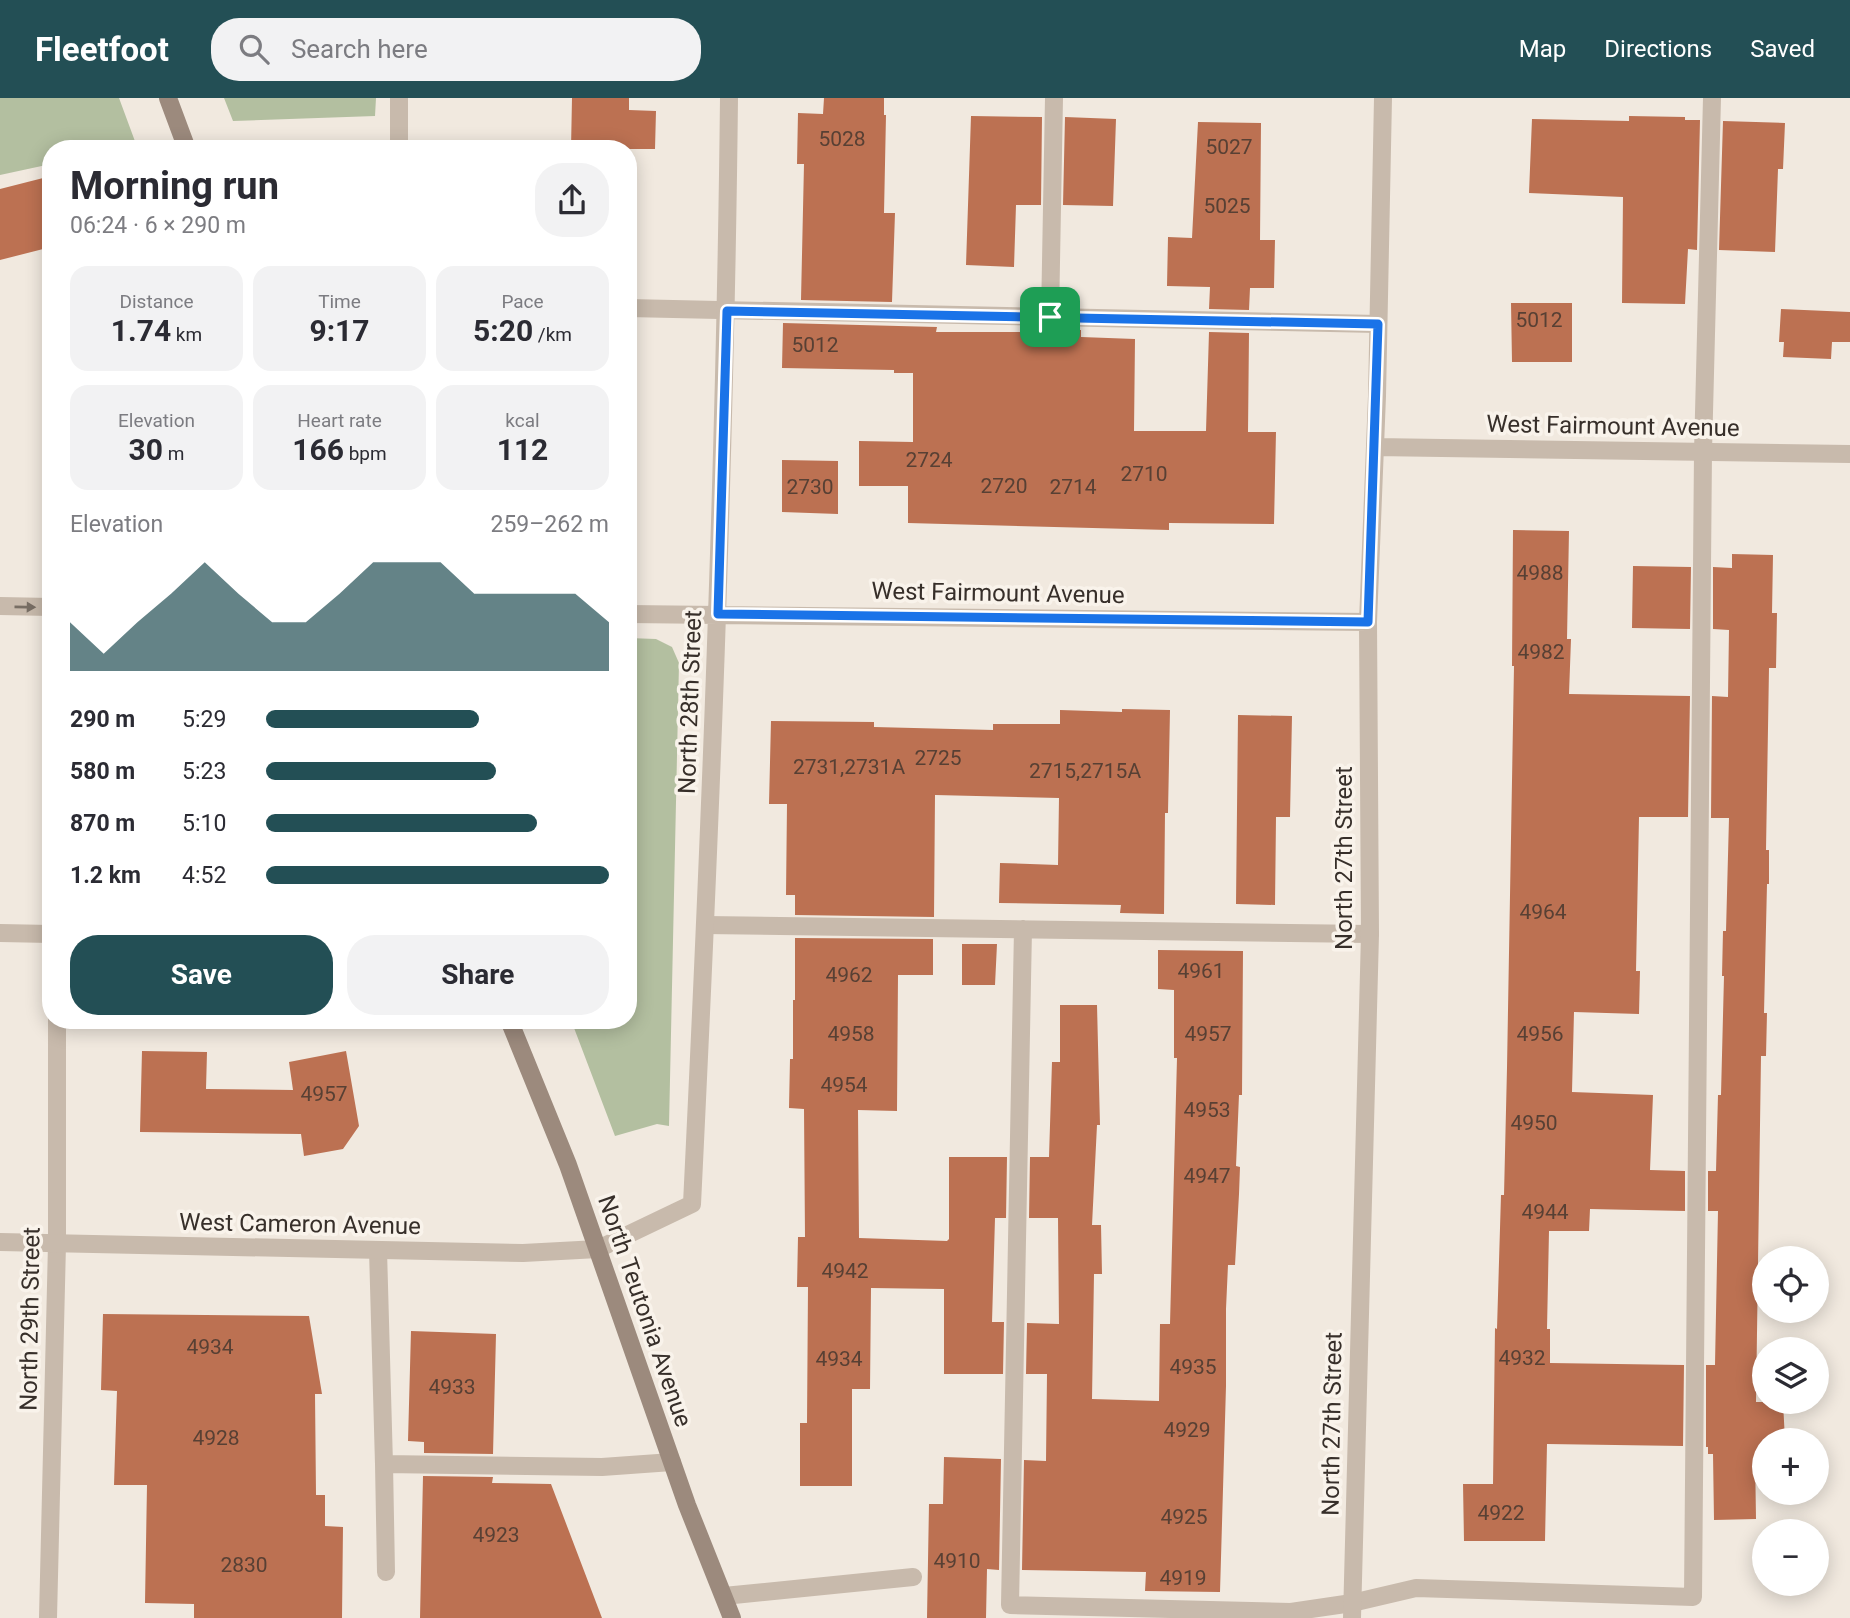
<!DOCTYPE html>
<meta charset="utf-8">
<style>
:root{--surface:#fff;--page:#f2f2f3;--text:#2b2b33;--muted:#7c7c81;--accent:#234f55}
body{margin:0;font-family:Roboto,sans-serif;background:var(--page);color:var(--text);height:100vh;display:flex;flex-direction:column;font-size:26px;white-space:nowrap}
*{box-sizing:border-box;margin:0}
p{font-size:23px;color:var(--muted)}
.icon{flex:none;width:38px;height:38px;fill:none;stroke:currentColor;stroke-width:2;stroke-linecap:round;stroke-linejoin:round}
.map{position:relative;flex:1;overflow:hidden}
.side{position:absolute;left:42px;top:42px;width:595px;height:889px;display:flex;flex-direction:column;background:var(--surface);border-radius:28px;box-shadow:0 4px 18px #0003}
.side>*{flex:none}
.controls{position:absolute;left:1752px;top:1148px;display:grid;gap:14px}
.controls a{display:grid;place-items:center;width:77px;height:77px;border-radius:50%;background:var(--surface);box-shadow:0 4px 18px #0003;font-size:35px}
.pin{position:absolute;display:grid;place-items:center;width:60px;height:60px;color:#fff;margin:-30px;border-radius:14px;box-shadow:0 4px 10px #0006}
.round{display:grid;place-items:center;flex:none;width:74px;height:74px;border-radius:28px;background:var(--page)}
.headline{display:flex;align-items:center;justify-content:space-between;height:119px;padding:0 28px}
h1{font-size:38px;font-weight:700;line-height:52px}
.metrics{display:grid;grid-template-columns:repeat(3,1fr);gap:10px;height:119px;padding:7px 28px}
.metrics div{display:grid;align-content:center;border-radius:18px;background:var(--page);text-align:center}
.metrics b{font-size:30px;font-weight:700}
.metrics small{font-size:19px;font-weight:400}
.metrics p{font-size:19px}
.chart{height:196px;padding:14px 28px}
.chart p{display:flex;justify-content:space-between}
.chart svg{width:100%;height:126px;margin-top:7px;fill:var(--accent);opacity:.7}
.action{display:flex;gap:14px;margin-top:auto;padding:14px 28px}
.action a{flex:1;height:80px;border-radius:28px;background:var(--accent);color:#fff;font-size:28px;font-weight:700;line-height:80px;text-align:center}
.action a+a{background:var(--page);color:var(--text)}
ul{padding:0 28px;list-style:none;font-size:23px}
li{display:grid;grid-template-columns:112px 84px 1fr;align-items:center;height:52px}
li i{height:18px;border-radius:9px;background:var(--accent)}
header{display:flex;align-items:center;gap:42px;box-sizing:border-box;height:98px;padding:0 35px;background:var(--accent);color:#fff}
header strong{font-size:33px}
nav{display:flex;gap:38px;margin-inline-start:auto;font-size:24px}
.search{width:490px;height:63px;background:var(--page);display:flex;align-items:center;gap:18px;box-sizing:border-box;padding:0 24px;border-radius:28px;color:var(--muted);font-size:26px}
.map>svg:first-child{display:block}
.green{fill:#b3bfa0}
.building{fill:#bc7152}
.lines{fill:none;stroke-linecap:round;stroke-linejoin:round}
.service{stroke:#c8baac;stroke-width:18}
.minor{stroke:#c8baac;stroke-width:18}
.tertiary{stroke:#c8baac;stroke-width:18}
.secondary{stroke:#9c8a7d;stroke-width:18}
.oneway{fill:#786e64}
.route-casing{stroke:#fff;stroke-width:14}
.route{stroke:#1a73e8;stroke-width:9}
.labels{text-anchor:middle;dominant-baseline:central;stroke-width:7;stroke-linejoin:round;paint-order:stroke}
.number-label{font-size:21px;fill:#584034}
.street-label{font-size:24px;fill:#372f2a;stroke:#f9f3eb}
</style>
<header>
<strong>Fleetfoot</strong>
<div class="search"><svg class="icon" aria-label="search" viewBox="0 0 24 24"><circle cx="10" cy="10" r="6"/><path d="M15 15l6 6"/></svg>Search here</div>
<nav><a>Map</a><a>Directions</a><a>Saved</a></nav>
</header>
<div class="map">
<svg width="1850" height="1520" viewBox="0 0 1850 1520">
<rect width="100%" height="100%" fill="#f1e9df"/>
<path class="green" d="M 0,0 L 119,0 L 136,46 L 115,51 L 51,51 L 51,66 L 0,77 Z
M 224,0 L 376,0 L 375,18 L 233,23 Z
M 628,540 L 656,541 L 672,549 L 679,565 L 669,1028 L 657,1026 L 615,1038 L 571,922 L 628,922 Z"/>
<path class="building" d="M 572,0 L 629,0 L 629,12 L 656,13 L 655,51 L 571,51 Z
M 824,0 L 884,0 L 884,17 L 886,17 L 884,115 L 895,115 L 892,204 L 801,202 L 804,66 L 797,66 L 798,15 L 823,16 Z
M 971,18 L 1042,19 L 1041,107 L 1016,107 L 1014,169 L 966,167 Z
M 1629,18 L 1685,19 L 1685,22 L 1700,22 L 1697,152 L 1688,151 L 1685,206 L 1622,205 L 1623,99 L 1529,95 L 1532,21 L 1629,23 Z
M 1065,19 L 1116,21 L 1113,108 L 1063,107 Z
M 1723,23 L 1785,25 L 1783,71 L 1778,71 L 1775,154 L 1719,152 Z
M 1198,24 L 1261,25 L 1260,142 L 1275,142 L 1274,190 L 1250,190 L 1249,212 L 1209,211 L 1210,189 L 1167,188 L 1168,139 L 1192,140 Z
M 51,78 L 51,149 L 0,162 L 0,91 Z
M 1511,205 L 1572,205 L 1572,264 L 1512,264 Z
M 1781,211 L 1850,214 L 1850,244 L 1832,244 L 1831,261 L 1783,259 L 1784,244 L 1779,244 Z
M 783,225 L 937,229 L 936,234 L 1035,234 L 1035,232 L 1081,232 L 1081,239 L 1135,241 L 1134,333 L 1206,333 L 1209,234 L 1249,235 L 1248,334 L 1276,334 L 1274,426 L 1169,425 L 1169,432 L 908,425 L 908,388 L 859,388 L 859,343 L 913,344 L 913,275 L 894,275 L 894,272 L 782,270 Z
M 782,362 L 838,363 L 838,416 L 782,414 Z
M 1513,432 L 1569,433 L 1567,541 L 1571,541 L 1569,596 L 1690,598 L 1688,719 L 1639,719 L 1636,873 L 1640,873 L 1639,916 L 1574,914 L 1572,994 L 1653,997 L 1650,1072 L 1685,1073 L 1685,1113 L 1590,1111 L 1589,1133 L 1549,1133 L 1547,1231 L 1550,1231 L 1550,1265 L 1684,1267 L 1683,1348 L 1547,1346 L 1545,1443 L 1464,1443 L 1463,1386 L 1493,1386 L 1495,1230 L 1497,1231 L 1501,1097 L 1504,1097 L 1507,970 L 1514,568 L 1512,568 Z
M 1732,456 L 1773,457 L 1772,515 L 1777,515 L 1776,570 L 1769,570 L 1766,752 L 1769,752 L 1769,786 L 1767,786 L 1764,915 L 1767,915 L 1766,958 L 1761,958 L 1756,1304 L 1783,1304 L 1785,1342 L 1764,1342 L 1764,1357 L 1755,1357 L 1756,1421 L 1714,1422 L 1713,1356 L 1708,1356 L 1708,1349 L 1706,1349 L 1706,1267 L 1715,1267 L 1718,1113 L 1708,1113 L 1708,1073 L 1716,1073 L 1718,997 L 1721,997 L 1724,878 L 1722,878 L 1723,833 L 1726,833 L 1729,720 L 1711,720 L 1712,598 L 1728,599 L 1729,532 L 1713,531 L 1713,469 L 1732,470 Z
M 1633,468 L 1691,469 L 1690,531 L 1632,530 Z
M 1122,611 L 1170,612 L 1168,715 L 1165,715 L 1164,816 L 1120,815 L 1121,807 L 999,805 L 1000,765 L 1058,767 L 1059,700 L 935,697 L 934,819 L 795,817 L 795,797 L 786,797 L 787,706 L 769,706 L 771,623 L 874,624 L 874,629 L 993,632 L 993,626 L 1060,626 L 1060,612 L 1122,614 Z
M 1238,617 L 1292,618 L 1290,719 L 1276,719 L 1275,807 L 1236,806 Z
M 795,840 L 933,841 L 933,877 L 898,877 L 897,1013 L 858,1012 L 859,1140 L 947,1143 L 949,1141 L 949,1059 L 1007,1059 L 1006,1120 L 995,1120 L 992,1224 L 1004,1224 L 1003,1276 L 944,1276 L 944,1191 L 871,1190 L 870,1291 L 852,1291 L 852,1388 L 800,1388 L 800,1325 L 807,1325 L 808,1189 L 797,1189 L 798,1139 L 805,1139 L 804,1011 L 789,1010 L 790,961 L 793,961 L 793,902 L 795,902 Z
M 962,846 L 997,846 L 995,887 L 962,887 Z
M 1158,852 L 1243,853 L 1242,997 L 1239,997 L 1236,1068 L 1240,1069 L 1239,1096 L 1235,1167 L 1228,1167 L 1226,1211 L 1226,1288 L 1220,1494 L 1145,1493 L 1146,1474 L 1022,1472 L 1024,1362 L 1046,1363 L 1047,1276 L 1026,1276 L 1027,1225 L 1059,1226 L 1058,1120 L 1029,1120 L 1030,1059 L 1049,1059 L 1052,964 L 1060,964 L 1060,907 L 1097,907 L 1100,1027 L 1097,1027 L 1092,1127 L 1101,1127 L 1102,1176 L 1094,1176 L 1092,1301 L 1159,1303 L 1160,1226 L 1170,1226 L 1177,960 L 1174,960 L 1174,892 L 1158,891 Z
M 142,953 L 207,954 L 206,991 L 293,992 L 289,964 L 346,953 L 359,1028 L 343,1051 L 304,1058 L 301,1036 L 140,1034 Z
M 103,1216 L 309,1218 L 322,1296 L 315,1296 L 316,1397 L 325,1397 L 325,1428 L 343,1429 L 342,1520 L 194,1520 L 194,1506 L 145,1505 L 147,1387 L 114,1387 L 117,1293 L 101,1292 Z
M 411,1233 L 496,1236 L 493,1356 L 424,1355 L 424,1344 L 408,1343 Z
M 944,1359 L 1001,1361 L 999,1472 L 987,1471 L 986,1520 L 927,1520 L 929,1406 L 943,1406 Z
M 423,1378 L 493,1379 L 492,1385 L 551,1386 L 602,1520 L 420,1520 Z"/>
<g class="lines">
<path class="service" d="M 399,51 L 399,0
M 628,210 L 1378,226
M 1050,219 L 1054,0
M 705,827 L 1370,836
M 1023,831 L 1010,1507 L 1291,1514 L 1352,1505 L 1416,1490 L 1693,1499 L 1703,354 L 1712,0
M 0,835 L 51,836
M 378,1152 L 384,1366 L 602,1369 L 672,1364
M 384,1366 L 386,1474
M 724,1498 L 913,1479"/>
<path class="minor" d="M 1375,349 L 1850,356
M 0,508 L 51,509
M 628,516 L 1368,524
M 598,1151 L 692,1106 C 710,738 725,369 729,0
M 48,1520 L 57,1146 L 57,922
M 1352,1520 L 1370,836 L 1368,524 L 1377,298 L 1383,0"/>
<path class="tertiary" d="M 0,1144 L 523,1155 L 598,1151"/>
<path class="secondary" d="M 168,0 L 187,51
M 509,922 L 568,1067 L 687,1407 L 732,1520"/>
</g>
<defs><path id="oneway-solid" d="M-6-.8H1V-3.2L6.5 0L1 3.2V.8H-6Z" transform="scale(1.75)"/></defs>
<use class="oneway" href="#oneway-solid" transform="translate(25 509) rotate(1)"/>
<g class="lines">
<g class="route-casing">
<path id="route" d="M 727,213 L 1378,226 L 1368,524 L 718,516 Z"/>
</g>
<use href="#route" class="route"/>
</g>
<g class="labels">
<g class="number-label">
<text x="842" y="41">5028</text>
<text x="1229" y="49">5027</text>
<text x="1227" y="108">5025</text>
<text x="1539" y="222">5012</text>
<text x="815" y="247">5012</text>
<text x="929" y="362">2724</text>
<text x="1144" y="376">2710</text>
<text x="1004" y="388">2720</text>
<text x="810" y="389">2730</text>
<text x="1073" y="389">2714</text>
<text x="1540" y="475">4988</text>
<text x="1541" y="554">4982</text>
<text x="938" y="660">2725</text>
<text x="849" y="669">2731,2731A</text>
<text x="1085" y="673">2715,2715A</text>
<text x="1543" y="814">4964</text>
<text x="1201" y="873">4961</text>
<text x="849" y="877">4962</text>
<text x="851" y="936">4958</text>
<text x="1208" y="936">4957</text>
<text x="1540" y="936">4956</text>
<text x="844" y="987">4954</text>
<text x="324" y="996">4957</text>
<text x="1207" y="1012">4953</text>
<text x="1534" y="1025">4950</text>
<text x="1207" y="1078">4947</text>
<text x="1545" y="1114">4944</text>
<text x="845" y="1173">4942</text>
<text x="210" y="1249">4934</text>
<text x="1522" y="1260">4932</text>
<text x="839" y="1261">4934</text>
<text x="1193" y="1269">4935</text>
<text x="452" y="1289">4933</text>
<text x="1187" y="1332">4929</text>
<text x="216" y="1340">4928</text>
<text x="1501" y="1415">4922</text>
<text x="1184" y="1419">4925</text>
<text x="496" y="1437">4923</text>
<text x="957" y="1463">4910</text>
<text x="244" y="1467">2830</text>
<text x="1183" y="1480">4919</text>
</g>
<g class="street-label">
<text transform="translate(1613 328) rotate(1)">West Fairmount Avenue</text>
<text transform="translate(998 495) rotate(1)">West Fairmount Avenue</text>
<text transform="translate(690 604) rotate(-88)">North 28th Street</text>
<text transform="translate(1344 760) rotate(-90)">North 27th Street</text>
<text transform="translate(300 1126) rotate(1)">West Cameron Avenue</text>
<text transform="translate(645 1213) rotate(71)">North Teutonia Avenue</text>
<text transform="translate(30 1221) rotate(-89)">North 29th Street</text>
<text transform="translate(1332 1326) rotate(-89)">North 27th Street</text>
</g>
</g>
</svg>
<div class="controls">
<a><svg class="icon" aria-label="locate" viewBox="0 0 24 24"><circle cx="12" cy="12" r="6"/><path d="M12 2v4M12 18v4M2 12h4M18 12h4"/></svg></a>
<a><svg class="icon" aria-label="layers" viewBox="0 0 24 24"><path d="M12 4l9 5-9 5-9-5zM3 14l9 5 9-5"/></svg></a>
<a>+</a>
<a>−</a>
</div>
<div class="pin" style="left:1050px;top:219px;background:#1e9e55"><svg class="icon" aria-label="arrive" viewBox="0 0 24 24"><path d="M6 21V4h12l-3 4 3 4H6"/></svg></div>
<section class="side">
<div class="headline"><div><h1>Morning run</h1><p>06:24 · 6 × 290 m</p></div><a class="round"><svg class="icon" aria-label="share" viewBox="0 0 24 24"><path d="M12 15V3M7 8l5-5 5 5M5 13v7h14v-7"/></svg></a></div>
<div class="metrics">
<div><p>Distance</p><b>1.74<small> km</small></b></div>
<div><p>Time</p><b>9:17</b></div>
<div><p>Pace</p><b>5:20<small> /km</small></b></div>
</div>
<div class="metrics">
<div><p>Elevation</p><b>30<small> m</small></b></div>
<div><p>Heart rate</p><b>166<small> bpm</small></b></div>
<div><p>kcal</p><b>112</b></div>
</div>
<div class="chart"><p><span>Elevation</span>259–262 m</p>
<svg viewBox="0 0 160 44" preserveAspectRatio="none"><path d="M0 44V27L10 38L20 27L30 17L40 6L50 17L60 27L70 27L80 17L90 6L100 6L110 6L120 17L130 17L140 17L150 17L160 27V44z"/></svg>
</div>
<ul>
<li><b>290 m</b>5:29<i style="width:62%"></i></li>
<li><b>580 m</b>5:23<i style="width:67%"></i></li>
<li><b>870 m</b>5:10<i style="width:79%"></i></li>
<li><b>1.2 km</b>4:52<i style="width:100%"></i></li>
</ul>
<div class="action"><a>Save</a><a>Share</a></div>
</section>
</div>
